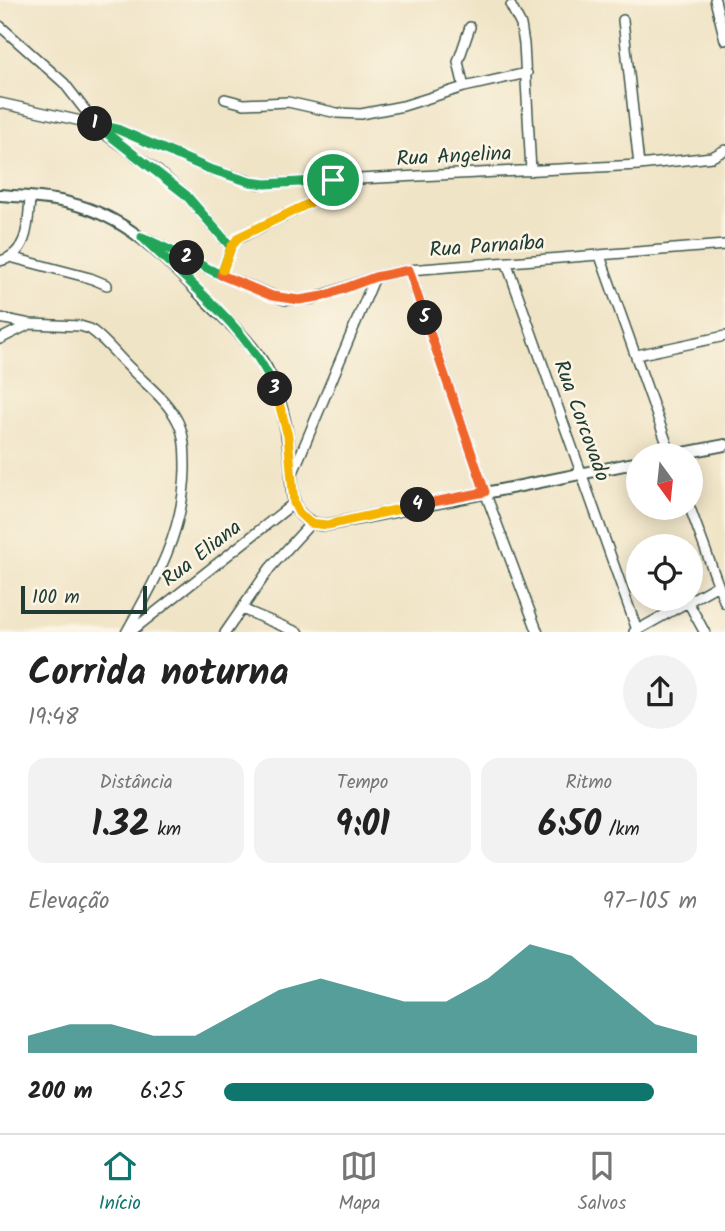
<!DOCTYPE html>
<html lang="pt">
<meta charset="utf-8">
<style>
:root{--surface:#fff;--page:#f2f2f2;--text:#222;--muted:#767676;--line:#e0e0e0;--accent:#0f766e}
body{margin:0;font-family:Kalam,sans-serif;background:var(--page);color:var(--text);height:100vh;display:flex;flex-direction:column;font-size:26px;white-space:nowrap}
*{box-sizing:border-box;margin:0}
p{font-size:23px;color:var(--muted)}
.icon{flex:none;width:38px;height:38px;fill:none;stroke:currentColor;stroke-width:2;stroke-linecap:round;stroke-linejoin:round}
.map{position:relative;height:632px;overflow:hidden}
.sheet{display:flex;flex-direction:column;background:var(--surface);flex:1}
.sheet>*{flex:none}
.needle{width:46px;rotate:165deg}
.fabs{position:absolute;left:626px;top:443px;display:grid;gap:14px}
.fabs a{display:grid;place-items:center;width:77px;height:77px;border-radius:50%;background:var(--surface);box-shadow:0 4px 18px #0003;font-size:35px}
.scale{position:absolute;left:21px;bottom:18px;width:126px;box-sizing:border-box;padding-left:7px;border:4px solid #1f3d34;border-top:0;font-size:19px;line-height:24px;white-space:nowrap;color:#1f3d34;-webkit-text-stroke:5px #fcf5e5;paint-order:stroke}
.pin{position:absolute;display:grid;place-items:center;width:60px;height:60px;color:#fff;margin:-30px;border:4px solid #fff;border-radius:50%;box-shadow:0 2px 7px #0007}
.km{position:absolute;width:35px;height:35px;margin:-18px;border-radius:50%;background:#222;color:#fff;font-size:19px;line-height:35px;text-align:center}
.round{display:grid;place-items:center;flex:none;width:74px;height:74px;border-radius:37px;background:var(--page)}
.headline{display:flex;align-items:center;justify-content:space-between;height:119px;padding:0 28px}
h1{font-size:38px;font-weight:700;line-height:52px}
.metrics{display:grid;grid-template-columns:repeat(3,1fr);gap:10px;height:119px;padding:7px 28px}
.metrics div{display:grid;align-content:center;border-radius:18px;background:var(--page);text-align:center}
.metrics b{font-size:35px;font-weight:700}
.metrics small{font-size:19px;font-weight:400}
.metrics p{font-size:19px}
.chart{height:196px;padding:14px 28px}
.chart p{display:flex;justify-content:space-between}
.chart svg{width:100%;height:126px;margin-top:7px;fill:var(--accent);opacity:.7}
ul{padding:0 28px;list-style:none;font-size:23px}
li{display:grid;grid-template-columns:112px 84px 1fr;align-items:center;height:52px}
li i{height:18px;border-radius:9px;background:var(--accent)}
.dock{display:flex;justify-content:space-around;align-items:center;height:98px;border-top:2px solid var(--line);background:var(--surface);font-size:19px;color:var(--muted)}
.dock a{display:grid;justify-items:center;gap:4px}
.dock .current{color:var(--accent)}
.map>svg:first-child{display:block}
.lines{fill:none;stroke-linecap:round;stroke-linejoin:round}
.minor-casing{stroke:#3e564a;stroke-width:12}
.tertiary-casing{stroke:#3e564a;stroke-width:14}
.minor{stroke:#fff;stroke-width:9}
.tertiary{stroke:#fff;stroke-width:10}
.split-1-casing{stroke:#fff;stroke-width:14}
.split-2-casing{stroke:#fff;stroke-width:14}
.split-3-casing{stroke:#fff;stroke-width:14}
.split-4-casing{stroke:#fff;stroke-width:14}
.split-5-casing{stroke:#fff;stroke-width:14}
.split-6-casing{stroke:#fff;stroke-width:14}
.split-7-casing{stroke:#fff;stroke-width:14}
.split-1{stroke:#22a559;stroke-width:9}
.split-2{stroke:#22a559;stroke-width:9}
.split-3{stroke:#22a559;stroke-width:9}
.split-4{stroke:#f5b400;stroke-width:9}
.split-5{stroke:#f0652b;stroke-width:9}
.split-6{stroke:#f0652b;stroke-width:9}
.split-7{stroke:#f5b400;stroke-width:9}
.labels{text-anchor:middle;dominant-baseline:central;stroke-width:5;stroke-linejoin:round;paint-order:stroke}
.street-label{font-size:21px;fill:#1f3d34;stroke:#fcf5e5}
</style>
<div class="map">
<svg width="725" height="633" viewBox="0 0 725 633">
<rect width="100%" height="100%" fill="#fcf5e5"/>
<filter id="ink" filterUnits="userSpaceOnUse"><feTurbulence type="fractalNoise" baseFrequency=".0143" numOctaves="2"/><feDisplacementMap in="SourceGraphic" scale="14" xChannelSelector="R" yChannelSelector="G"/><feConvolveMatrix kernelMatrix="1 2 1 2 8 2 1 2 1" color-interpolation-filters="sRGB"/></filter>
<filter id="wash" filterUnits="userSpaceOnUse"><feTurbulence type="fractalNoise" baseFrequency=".00686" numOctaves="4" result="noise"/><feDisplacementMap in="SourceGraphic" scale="28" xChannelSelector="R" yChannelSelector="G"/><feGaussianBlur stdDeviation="1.57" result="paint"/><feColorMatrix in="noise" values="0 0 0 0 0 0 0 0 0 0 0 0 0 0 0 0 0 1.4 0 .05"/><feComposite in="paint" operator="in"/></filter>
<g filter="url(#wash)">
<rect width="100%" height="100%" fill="#f0e4c6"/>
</g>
<g filter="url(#ink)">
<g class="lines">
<g class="minor-casing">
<path id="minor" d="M 715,0 L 725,40
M 511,6 L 521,25 L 524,44 L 531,171
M 623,20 L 639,165
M 0,26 L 64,83 L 102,132 L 159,172 L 186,195 L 231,247
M 464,87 L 458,62 L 470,27
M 225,99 L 244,104 L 288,102 L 337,113 L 361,114 L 403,106 L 464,87 L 527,73
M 0,103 L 117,129 L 207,168 L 259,184 L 639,165 L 712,157 L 725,150
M 147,239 L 221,275 L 285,300 L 312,299 L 375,277 L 409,270 L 725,245
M 600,256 L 671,455
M 10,257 L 90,278 L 107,285
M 0,261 C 29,254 28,222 30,198
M 507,264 L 637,630
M 409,270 L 485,492 L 538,633
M 221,275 L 231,247 L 239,238 L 312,202 L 319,197 L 333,180
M 0,318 L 30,324 L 80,326 L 90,329 C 106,340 118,357 132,370 C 148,386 168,401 178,422 C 185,436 185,453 185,469 C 184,531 156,580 126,633
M 0,339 L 30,324
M 637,355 L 725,336
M 292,475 L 375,277
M 690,508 L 725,603
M 688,602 L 705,633
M 242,609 L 299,633
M 634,632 L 718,585
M 129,633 L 294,503
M 225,633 L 270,568 L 311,523"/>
</g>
<g class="tertiary-casing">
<path id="tertiary" d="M 0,195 C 23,197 47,197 69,203 C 129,217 165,258 206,300 C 228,322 251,341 266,368 C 282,398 288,432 291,466 C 292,478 291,497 296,508 C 303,520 314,525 327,525 L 639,462
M 673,455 L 725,445"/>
</g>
<use href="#minor" class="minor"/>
<use href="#tertiary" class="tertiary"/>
</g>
</g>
<g class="lines" filter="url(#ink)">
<g class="split-1-casing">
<path id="split-1" d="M 95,124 L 117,129 L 207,168 L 250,182 L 266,184 L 333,180"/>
</g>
<g class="split-2-casing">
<path id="split-2" d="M 95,124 L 186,195 L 231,247 L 221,275 L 187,258"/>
</g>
<g class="split-3-casing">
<path id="split-3" d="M 187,258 L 142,237 C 188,282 249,329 275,389"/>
</g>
<g class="split-4-casing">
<path id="split-4" d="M 275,389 L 288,436 L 294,503 L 299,513 L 310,523 L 327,525 L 418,505"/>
</g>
<g class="split-5-casing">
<path id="split-5" d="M 418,505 L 485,492 L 425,318"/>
</g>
<g class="split-6-casing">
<path id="split-6" d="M 223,270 L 221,275 L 272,296 L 299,300 L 324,296 L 375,277 L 409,270 L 425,318"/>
</g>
<g class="split-7-casing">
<path id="split-7" d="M 223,270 L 231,247 L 239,237 L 312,202 L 319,197 L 333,180"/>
</g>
<use href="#split-1" class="split-1"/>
<use href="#split-2" class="split-2"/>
<use href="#split-3" class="split-3"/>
<use href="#split-4" class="split-4"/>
<use href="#split-5" class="split-5"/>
<use href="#split-6" class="split-6"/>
<use href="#split-7" class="split-7"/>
</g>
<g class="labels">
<g class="street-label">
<text transform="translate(454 157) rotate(-3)">Rua Angelina</text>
<text transform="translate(487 247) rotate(-4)">Rua Parnaíba</text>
<text transform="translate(581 421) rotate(70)">Rua Corcovado</text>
<text transform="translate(202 554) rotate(-38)">Rua Eliana</text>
</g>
</g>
</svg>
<div class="fabs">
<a><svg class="needle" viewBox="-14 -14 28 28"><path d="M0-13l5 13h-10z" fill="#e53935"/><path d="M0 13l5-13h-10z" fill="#767676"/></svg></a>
<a><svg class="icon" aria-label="locate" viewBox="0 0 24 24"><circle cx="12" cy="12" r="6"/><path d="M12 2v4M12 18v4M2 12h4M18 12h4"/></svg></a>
</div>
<div class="scale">100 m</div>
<div class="pin" style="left:333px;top:180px;background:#1e9e55"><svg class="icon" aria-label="arrive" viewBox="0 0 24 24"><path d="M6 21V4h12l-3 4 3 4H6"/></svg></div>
<b class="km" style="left:95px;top:124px">1</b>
<b class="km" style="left:187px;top:258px">2</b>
<b class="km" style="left:275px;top:389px">3</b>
<b class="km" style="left:418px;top:505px">4</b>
<b class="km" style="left:425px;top:318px">5</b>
</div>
<section class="sheet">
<div class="headline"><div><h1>Corrida noturna</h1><p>19:48</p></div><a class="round"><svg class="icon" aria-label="share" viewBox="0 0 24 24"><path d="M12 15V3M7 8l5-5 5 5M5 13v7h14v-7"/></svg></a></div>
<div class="metrics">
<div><p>Distância</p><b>1.32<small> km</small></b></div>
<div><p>Tempo</p><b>9:01</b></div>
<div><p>Ritmo</p><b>6:50<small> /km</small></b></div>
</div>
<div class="chart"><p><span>Elevação</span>97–105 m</p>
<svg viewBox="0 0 160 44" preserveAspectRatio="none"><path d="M0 44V38L10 34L20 34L30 38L40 38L50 30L60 22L70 18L80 22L90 26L100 26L110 18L120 6L130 10L140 22L150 34L160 38V44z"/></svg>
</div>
<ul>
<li><b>200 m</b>6:25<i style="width:91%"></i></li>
</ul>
</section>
<nav class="dock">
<a class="current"><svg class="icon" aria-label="home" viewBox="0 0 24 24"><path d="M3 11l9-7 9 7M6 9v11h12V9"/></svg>Início</a>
<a><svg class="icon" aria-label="map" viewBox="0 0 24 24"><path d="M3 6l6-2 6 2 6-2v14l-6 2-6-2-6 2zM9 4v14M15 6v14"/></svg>Mapa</a>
<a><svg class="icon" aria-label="saved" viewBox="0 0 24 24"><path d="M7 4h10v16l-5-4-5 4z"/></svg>Salvos</a>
</nav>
